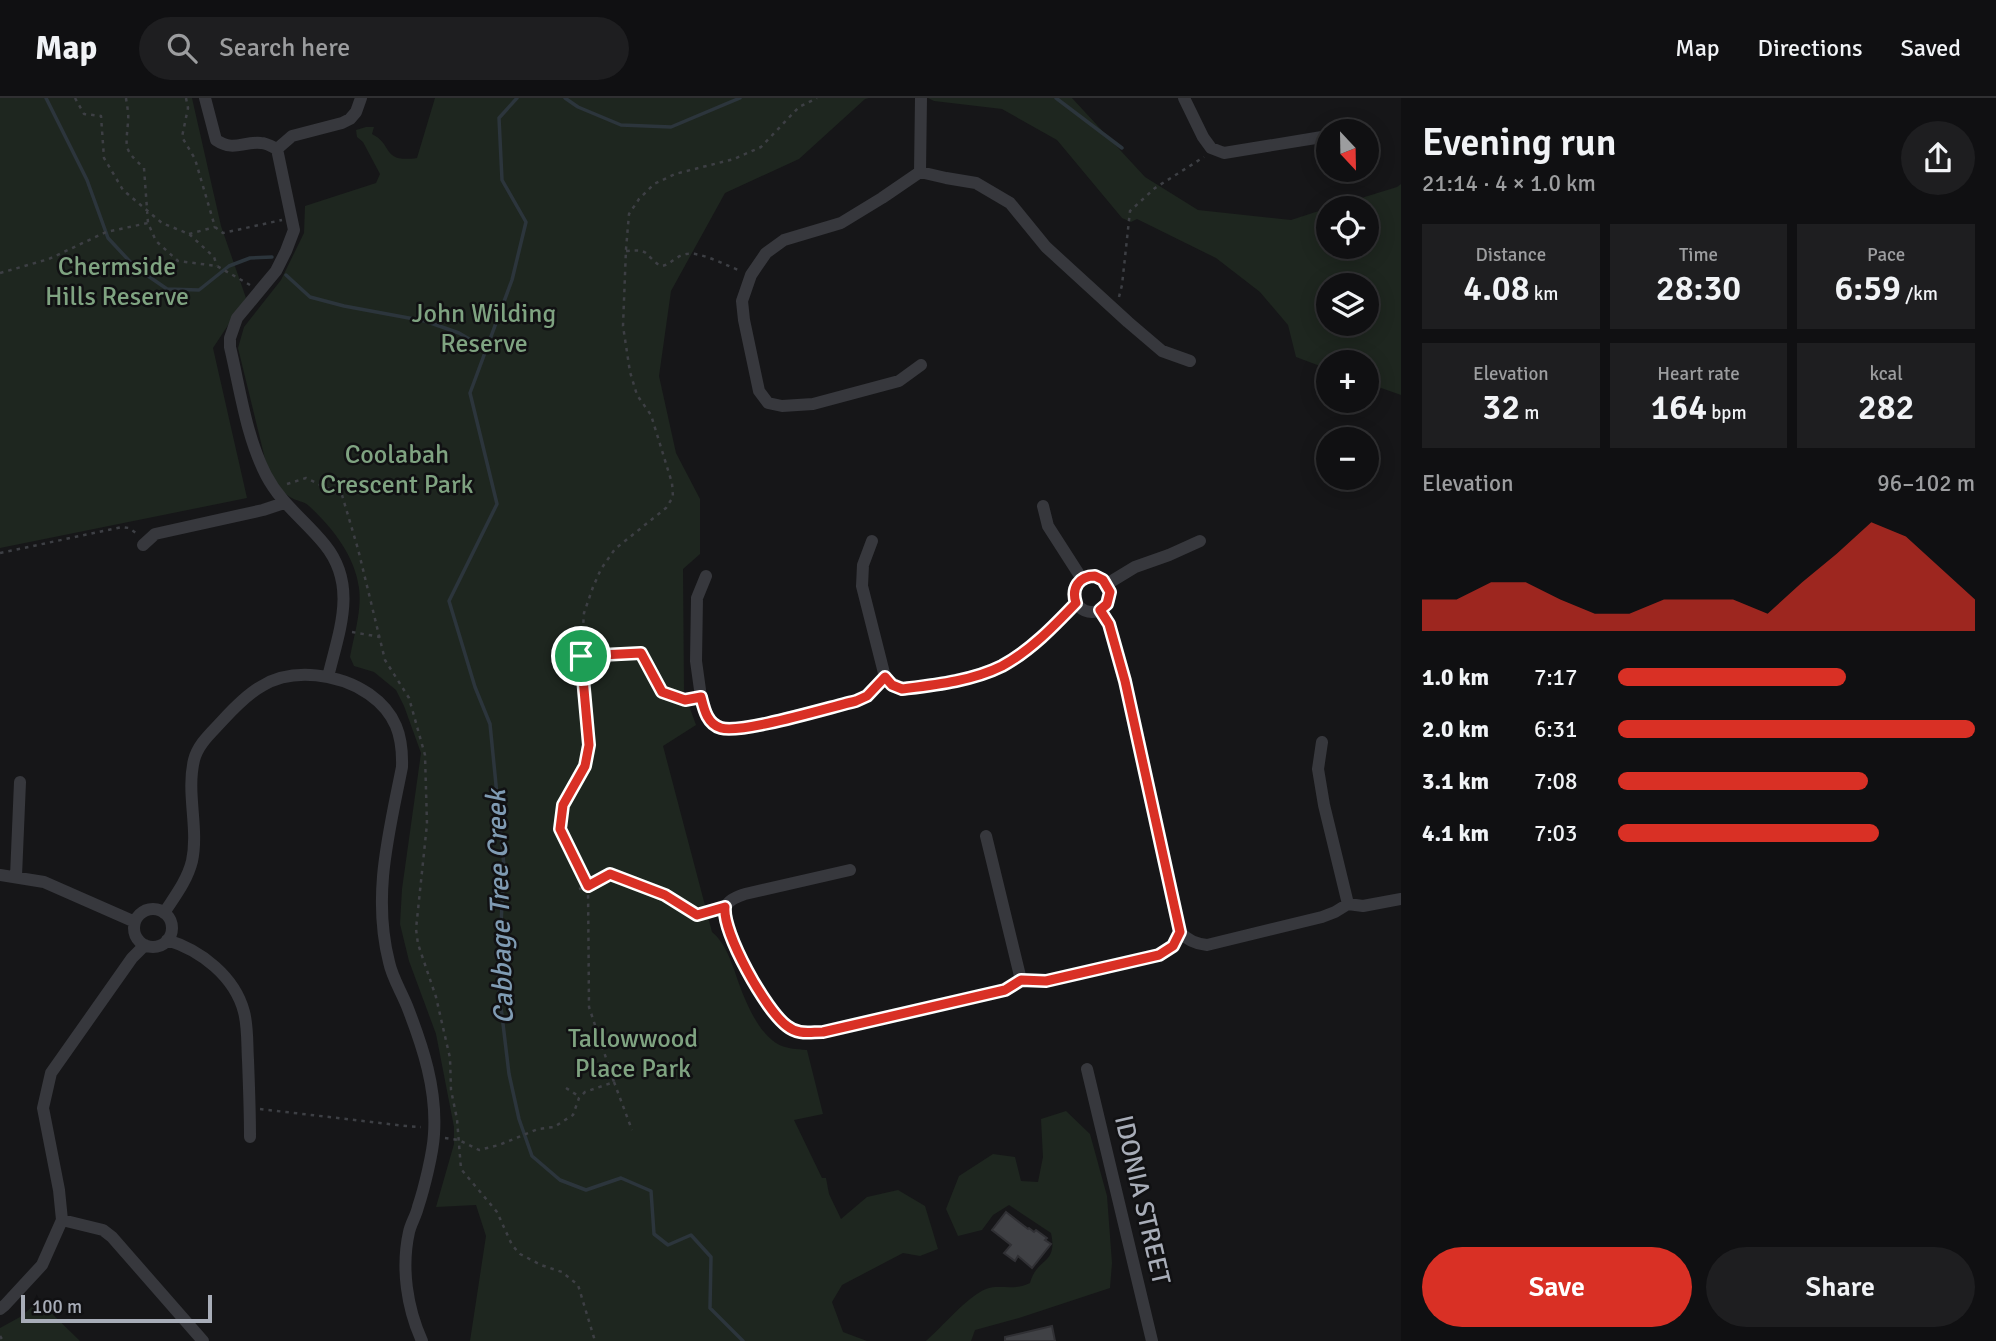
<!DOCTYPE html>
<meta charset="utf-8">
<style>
:root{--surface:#101012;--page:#1e1e20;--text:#f1f3f6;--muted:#9c9d9f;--line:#303032;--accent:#d93025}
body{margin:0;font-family:Signika,sans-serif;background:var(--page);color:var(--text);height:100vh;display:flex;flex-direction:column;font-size:26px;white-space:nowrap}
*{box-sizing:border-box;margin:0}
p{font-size:23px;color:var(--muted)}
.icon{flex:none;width:38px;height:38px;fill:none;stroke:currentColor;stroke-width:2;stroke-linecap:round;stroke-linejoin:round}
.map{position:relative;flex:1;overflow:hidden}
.drawer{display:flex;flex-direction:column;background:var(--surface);width:595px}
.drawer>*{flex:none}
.needle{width:46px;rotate:158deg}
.buttons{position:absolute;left:1316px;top:21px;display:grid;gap:14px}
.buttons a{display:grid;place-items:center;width:63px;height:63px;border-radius:50%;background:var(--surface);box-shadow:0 4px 18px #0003,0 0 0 2px var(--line);font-size:35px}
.scale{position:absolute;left:21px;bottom:18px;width:191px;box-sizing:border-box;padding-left:7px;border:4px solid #a8adb8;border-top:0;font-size:19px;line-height:24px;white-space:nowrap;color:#a8adb8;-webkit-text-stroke:5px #111113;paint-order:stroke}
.pin{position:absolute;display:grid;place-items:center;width:60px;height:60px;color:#fff;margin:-30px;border:4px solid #fff;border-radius:50%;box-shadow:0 2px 7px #0007}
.round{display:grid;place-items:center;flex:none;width:74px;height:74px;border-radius:37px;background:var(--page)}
.summary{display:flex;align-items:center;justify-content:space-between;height:119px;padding:0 21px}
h1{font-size:38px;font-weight:600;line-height:52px}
.metrics{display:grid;grid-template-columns:repeat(3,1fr);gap:10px;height:119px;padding:7px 21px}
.metrics div{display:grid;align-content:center;border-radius:0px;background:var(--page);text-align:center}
.metrics b{font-size:35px;font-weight:600}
.metrics small{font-size:19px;font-weight:400}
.metrics p{font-size:19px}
.chart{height:196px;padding:14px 21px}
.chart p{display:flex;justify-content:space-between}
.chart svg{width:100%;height:126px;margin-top:7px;fill:var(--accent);opacity:.7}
.action{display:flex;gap:14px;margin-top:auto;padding:14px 21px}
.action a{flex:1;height:80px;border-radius:42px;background:var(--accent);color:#fff;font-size:28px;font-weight:600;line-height:80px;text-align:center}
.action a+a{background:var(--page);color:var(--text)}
ul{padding:0 21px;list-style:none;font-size:23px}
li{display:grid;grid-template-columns:112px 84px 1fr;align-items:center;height:52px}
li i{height:18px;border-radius:9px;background:var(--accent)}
header{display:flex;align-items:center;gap:42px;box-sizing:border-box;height:98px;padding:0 35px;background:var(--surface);border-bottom:2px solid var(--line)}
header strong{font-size:33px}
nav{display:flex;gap:38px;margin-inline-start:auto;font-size:24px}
.search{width:490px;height:63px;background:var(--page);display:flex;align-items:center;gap:18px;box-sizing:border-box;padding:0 24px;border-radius:38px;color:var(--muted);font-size:26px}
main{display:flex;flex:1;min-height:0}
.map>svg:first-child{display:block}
.green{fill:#1e261f;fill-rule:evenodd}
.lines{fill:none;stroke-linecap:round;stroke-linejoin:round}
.stream{stroke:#2c353c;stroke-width:3.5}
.building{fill:#404145;stroke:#303034;stroke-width:2}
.path{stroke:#3d3f44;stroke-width:2.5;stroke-dasharray:3.5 5;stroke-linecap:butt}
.minor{stroke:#37383d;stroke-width:12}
.route-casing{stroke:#fff;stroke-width:14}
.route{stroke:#d93025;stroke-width:9}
.labels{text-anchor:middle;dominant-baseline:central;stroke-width:5;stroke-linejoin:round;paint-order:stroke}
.park-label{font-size:26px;fill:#7fa381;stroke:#111113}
.street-label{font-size:26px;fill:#a8adb8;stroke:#111113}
.water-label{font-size:28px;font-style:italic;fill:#7f9bb3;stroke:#111113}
</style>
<header>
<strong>Map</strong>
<div class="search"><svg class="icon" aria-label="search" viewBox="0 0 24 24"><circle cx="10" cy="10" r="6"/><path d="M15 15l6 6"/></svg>Search here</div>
<nav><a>Map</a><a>Directions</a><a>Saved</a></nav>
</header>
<main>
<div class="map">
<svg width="1401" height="1243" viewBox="0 0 1401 1243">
<rect width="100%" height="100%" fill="#161618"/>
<path class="green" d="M 0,0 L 192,0 L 221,128 L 246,200 L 213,250 L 247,400 L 0,450 Z
M 435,0 L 869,0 L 865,1 L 799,61 L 725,95 L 671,193 L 659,278 L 676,355 L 700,401 L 700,456 L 683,471 L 684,594 L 696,627 L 663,648 L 712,834 C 724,844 728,856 734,871 C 741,893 755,932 776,945 C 785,951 797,951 807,952 L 823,1016 L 794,1022 L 822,1080 L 826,1080 L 829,1096 L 841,1121 L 867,1099 L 898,1092 L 925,1108 L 938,1151 L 920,1158 L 903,1155 L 842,1187 L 832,1204 L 843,1234 L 867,1243 L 470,1243 L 486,1138 L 476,1107 L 436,1109 L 454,1046 L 454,1029 L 436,936 L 409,863 L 400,826 L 402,791 L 421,655 L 404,608 L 396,592 L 374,574 L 354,568 L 350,559 C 354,537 362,512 359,490 C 355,458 332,429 309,408 C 304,403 296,403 290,399 C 280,393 273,379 267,369 L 238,250 L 244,229 L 281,182 L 304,135 L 305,108 L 376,85 L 380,76 L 363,44 L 357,39 L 356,32 L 366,29 L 374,29 L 372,36 C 394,47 381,65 417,60 Z
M 928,0 L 1072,0 L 1145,79 L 1198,112 L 1291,122 L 1328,110 L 1328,149 L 1367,149 L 1367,110 L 1329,110 L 1397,89 L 1401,86 L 1401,297 L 1367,285 L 1367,264 L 1328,264 L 1328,271 L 1296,259 L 1288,227 L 1260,194 L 1216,160 L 1137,121 L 1131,124 L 1122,120 L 1057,42 L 1002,11 L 934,3 ZM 1328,187 L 1367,187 L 1367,226 L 1328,226 Z
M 1066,1013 L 1090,1036 L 1107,1098 L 1112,1165 L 1110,1190 L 1019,1220 L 975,1232 L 971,1243 L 926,1243 C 941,1230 968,1198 986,1191 C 998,1186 1015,1193 1030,1185 C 1037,1159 1058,1167 1051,1135 L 1009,1107 L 993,1117 L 982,1132 L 958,1138 L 946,1111 L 959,1078 L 993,1056 L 1015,1059 L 1021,1083 L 1038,1084 L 1043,1059 L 1041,1021 Z
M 39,1203 L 80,1243 L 0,1243 L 0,1230 L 20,1219 Z"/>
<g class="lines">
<path class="stream" d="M 46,0 L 87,82 L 108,140 L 135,169 L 167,191 L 199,192 L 229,168 L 250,160 L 272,159
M 517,0 L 499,20 L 502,82 L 526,124 L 512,182 L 470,295 L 497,406 L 449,503 L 475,589 L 490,626 L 504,768 L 498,884 L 509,976 L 519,1021 L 532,1058 L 560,1082 L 586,1092 L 621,1080 L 651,1093 L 654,1136 L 668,1147 L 691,1137 L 711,1159 L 710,1210 L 743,1243
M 565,0 L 578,9 L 621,27 L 671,29 L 740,0
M 1056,0 L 1122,50
M 286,177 L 310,199 L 344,208 L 425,223 L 459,235 L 486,251"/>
</g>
<path class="building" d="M 1006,1114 L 1028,1131 L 1029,1130 L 1034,1134 L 1036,1132 L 1047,1140 L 1045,1142 L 1051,1146 L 1032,1170 L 1018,1158 L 1015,1163 L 1004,1155 L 1011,1147 L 992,1132 Z
M 1052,1228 L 1055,1243 L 1005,1243 L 1005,1239 Z"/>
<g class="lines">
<path class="path" d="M 75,0 L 84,16 L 101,18 L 104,60 L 123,92 L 162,125 L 189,136 L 214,159 L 217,168
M 126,0 C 127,8 129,16 128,24 C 126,50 123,51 144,70 L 148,125 L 156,143 L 178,163 L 217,168 L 250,187
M 186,0 L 188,10 L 182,39 L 195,61 L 215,129 L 223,135 L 282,122
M 189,136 L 215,129
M 626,153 C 650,151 643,155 660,168 C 670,168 675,158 686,156 C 700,153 727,168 741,173
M 0,175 L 49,161 L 106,134 L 148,125
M 1119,199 L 1122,187 L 1130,113 L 1155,90 L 1204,59
M 287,386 L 306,380 L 342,397 L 358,451 L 385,562 L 409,600 L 425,657 L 427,726 L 416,831 L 418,846 L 436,899 L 450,960 L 451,992 L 457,1021 L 461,1071 L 497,1114 L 512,1147 L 520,1156 L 541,1167 L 562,1174 L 578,1187 L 595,1243
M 0,455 L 122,429 L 129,430 L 136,435
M 352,534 L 380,539
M 583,558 L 641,555 L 662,594 L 685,602 L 691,601
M 579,791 L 588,788 L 610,776 L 665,797 L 697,817 L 712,813
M 614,984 L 632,1032
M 566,990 L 580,999
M 260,1011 L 406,1028 L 421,1029
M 445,1040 L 459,1042 L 479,1052 L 499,1047 L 538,1031 L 554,1029 L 573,1017 L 579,1000 L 585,994 L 614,984 L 589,909 L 588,788 L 560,731 L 563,707 L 585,668 L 589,647 L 581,558 L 584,515 L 593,489 L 601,471 L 615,451 L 666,410 L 673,399 L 672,385 L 651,317 L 637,297 L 630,274 L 623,228 L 626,151 L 629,116 L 639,101 L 654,86 L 675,76 L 734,61 L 761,49 L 799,9 L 817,0
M 0,1238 L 3,1243"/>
<path class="minor" d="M 205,0 L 216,42 C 234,54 243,43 261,45 C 266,45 273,49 277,51 L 292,38 L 342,25 L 350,21 L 356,14 L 361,0
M 1184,0 L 1203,39 L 1211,50 L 1224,55 L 1328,38
M 277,51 L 294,132 L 286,153 L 276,173 L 237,220 L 230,240 L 230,249 C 240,291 246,338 266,377 C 281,406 305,422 325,447 C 358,488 339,533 328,579
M 920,74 L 882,100 L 841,125 L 784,142 L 766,155 L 751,177 L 742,203 L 744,222 L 759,293 L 768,305 L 782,308 L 813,306 L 899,283 L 921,267
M 920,74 L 946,80 L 976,85 L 1010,105 L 1046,149 L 1128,224 L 1162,253 L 1190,263
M 920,74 L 921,0
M 1043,408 L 1048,428 L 1082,481
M 872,443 L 863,467 L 862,488 L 885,579
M 143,447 L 155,436 L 263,412 L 284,405
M 706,478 L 697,500 L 696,563 L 701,599 L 705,614 L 711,623 L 721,630 L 753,628 L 856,603 L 867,598 L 885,579 C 901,595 914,590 934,586 C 957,581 981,578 1002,568 C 1031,553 1054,528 1076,505
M1074 496a18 18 0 1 1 36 0a18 18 0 1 1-36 0Z
M 1107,486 L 1135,469 L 1169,457 L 1200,443
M 1100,512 L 1109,526 L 1125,583 L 1180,834 C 1187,842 1196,846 1207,847 L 1322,819 L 1335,814 L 1348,806 L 1363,808 L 1401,801
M 1322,644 L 1318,671 L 1324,707 L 1348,806
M 986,738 L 1021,882
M 850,772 L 745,796 C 737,799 727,802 725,811 C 721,828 761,898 772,914 C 775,919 782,925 787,929 C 799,937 810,934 823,934 L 1005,892 L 1021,882 L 1046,883 L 1159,857 L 1173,848 L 1180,834
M 0,777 L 44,784 L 135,824
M 16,778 L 20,684
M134 830a19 19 0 1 1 38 0a19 19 0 1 1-38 0Z
M 164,815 C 175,798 187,783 192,763 C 199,730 186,695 194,662 C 198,646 211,635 222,623 C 233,611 247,596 262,588 C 293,569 340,576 369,596 C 396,615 403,638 402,669 C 389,735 372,797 389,864 C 392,879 401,893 407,908 C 423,949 437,991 434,1036 C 433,1055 424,1091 418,1109 C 416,1118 411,1125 409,1134 C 401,1170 407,1210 422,1243
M 167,842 C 201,852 235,879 244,914 C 248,929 247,947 248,962 C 249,988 250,1013 250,1039
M 1087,971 L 1152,1243
M 62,1122 L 103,1132 L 112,1139 L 203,1243
M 0,1211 L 5,1207 L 42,1167 L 62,1122 L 59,1092 L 43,1010 L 51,975 L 132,860 L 145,847"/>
</g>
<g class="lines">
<g class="route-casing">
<path id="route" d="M 1095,478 L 1103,482 L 1110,494 L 1107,506 L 1100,512 L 1109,526 L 1125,583 L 1180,834 L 1173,848 L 1159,857 L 1046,883 L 1021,882 L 1005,892 L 823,934 C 809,934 798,937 787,928 C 766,913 722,834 725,809 L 697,817 L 665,797 L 610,776 L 588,788 L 560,731 L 563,707 L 585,668 L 589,647 L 581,558 L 641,555 L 662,594 L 685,602 L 701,599 C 704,611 707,626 721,630 C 742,636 830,609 856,603 L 867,598 L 885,579 L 892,587 L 902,591 C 934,587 972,583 1002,568 C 1030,553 1054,528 1076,505 C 1071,490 1079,478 1095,478 Z"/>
</g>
<use href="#route" class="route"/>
</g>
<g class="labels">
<g class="park-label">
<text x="117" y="169">Chermside<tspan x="117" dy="30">Hills Reserve</tspan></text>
<text x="484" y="216">John Wilding<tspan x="484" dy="30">Reserve</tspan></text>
<text x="397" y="357">Coolabah<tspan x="397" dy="30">Crescent Park</tspan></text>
<text x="633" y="941">Tallowwood<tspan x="633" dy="30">Place Park</tspan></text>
</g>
<g class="street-label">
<text transform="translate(1142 1102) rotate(77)">IDONIA STREET</text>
</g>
<g class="water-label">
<text transform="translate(500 809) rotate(-92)">Cabbage Tree Creek</text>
</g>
</g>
</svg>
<div class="buttons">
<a><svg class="needle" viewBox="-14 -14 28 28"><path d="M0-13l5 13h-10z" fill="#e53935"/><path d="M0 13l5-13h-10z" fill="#9c9d9f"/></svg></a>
<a><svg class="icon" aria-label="locate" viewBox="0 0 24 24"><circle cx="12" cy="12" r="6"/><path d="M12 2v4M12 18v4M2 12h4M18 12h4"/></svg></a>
<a><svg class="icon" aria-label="layers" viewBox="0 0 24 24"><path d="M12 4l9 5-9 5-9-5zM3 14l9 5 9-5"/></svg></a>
<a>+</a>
<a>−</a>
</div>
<div class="scale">100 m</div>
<div class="pin" style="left:581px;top:558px;background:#1e9e55"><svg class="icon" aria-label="arrive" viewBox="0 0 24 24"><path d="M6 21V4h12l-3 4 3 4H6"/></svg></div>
</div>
<section class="drawer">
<div class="summary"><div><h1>Evening run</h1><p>21:14 · 4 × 1.0 km</p></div><a class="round"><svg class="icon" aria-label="share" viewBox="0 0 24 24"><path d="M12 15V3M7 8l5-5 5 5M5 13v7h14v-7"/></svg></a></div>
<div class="metrics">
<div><p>Distance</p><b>4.08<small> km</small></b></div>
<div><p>Time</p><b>28:30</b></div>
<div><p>Pace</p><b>6:59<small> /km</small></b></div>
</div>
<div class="metrics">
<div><p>Elevation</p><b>32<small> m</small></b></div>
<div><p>Heart rate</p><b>164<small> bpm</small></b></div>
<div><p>kcal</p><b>282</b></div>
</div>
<div class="chart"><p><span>Elevation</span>96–102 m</p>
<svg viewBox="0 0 160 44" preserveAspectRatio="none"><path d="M0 44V33L10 33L20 27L30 27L40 33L50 38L60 38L70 33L80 33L90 33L100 38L110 27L120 17L130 6L140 11L150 22L160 33V44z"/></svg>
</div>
<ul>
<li><b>1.0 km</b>7:17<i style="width:64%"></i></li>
<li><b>2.0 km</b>6:31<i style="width:100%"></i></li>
<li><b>3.1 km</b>7:08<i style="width:70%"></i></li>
<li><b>4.1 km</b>7:03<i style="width:73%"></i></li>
</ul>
<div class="action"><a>Save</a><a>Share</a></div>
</section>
</main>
